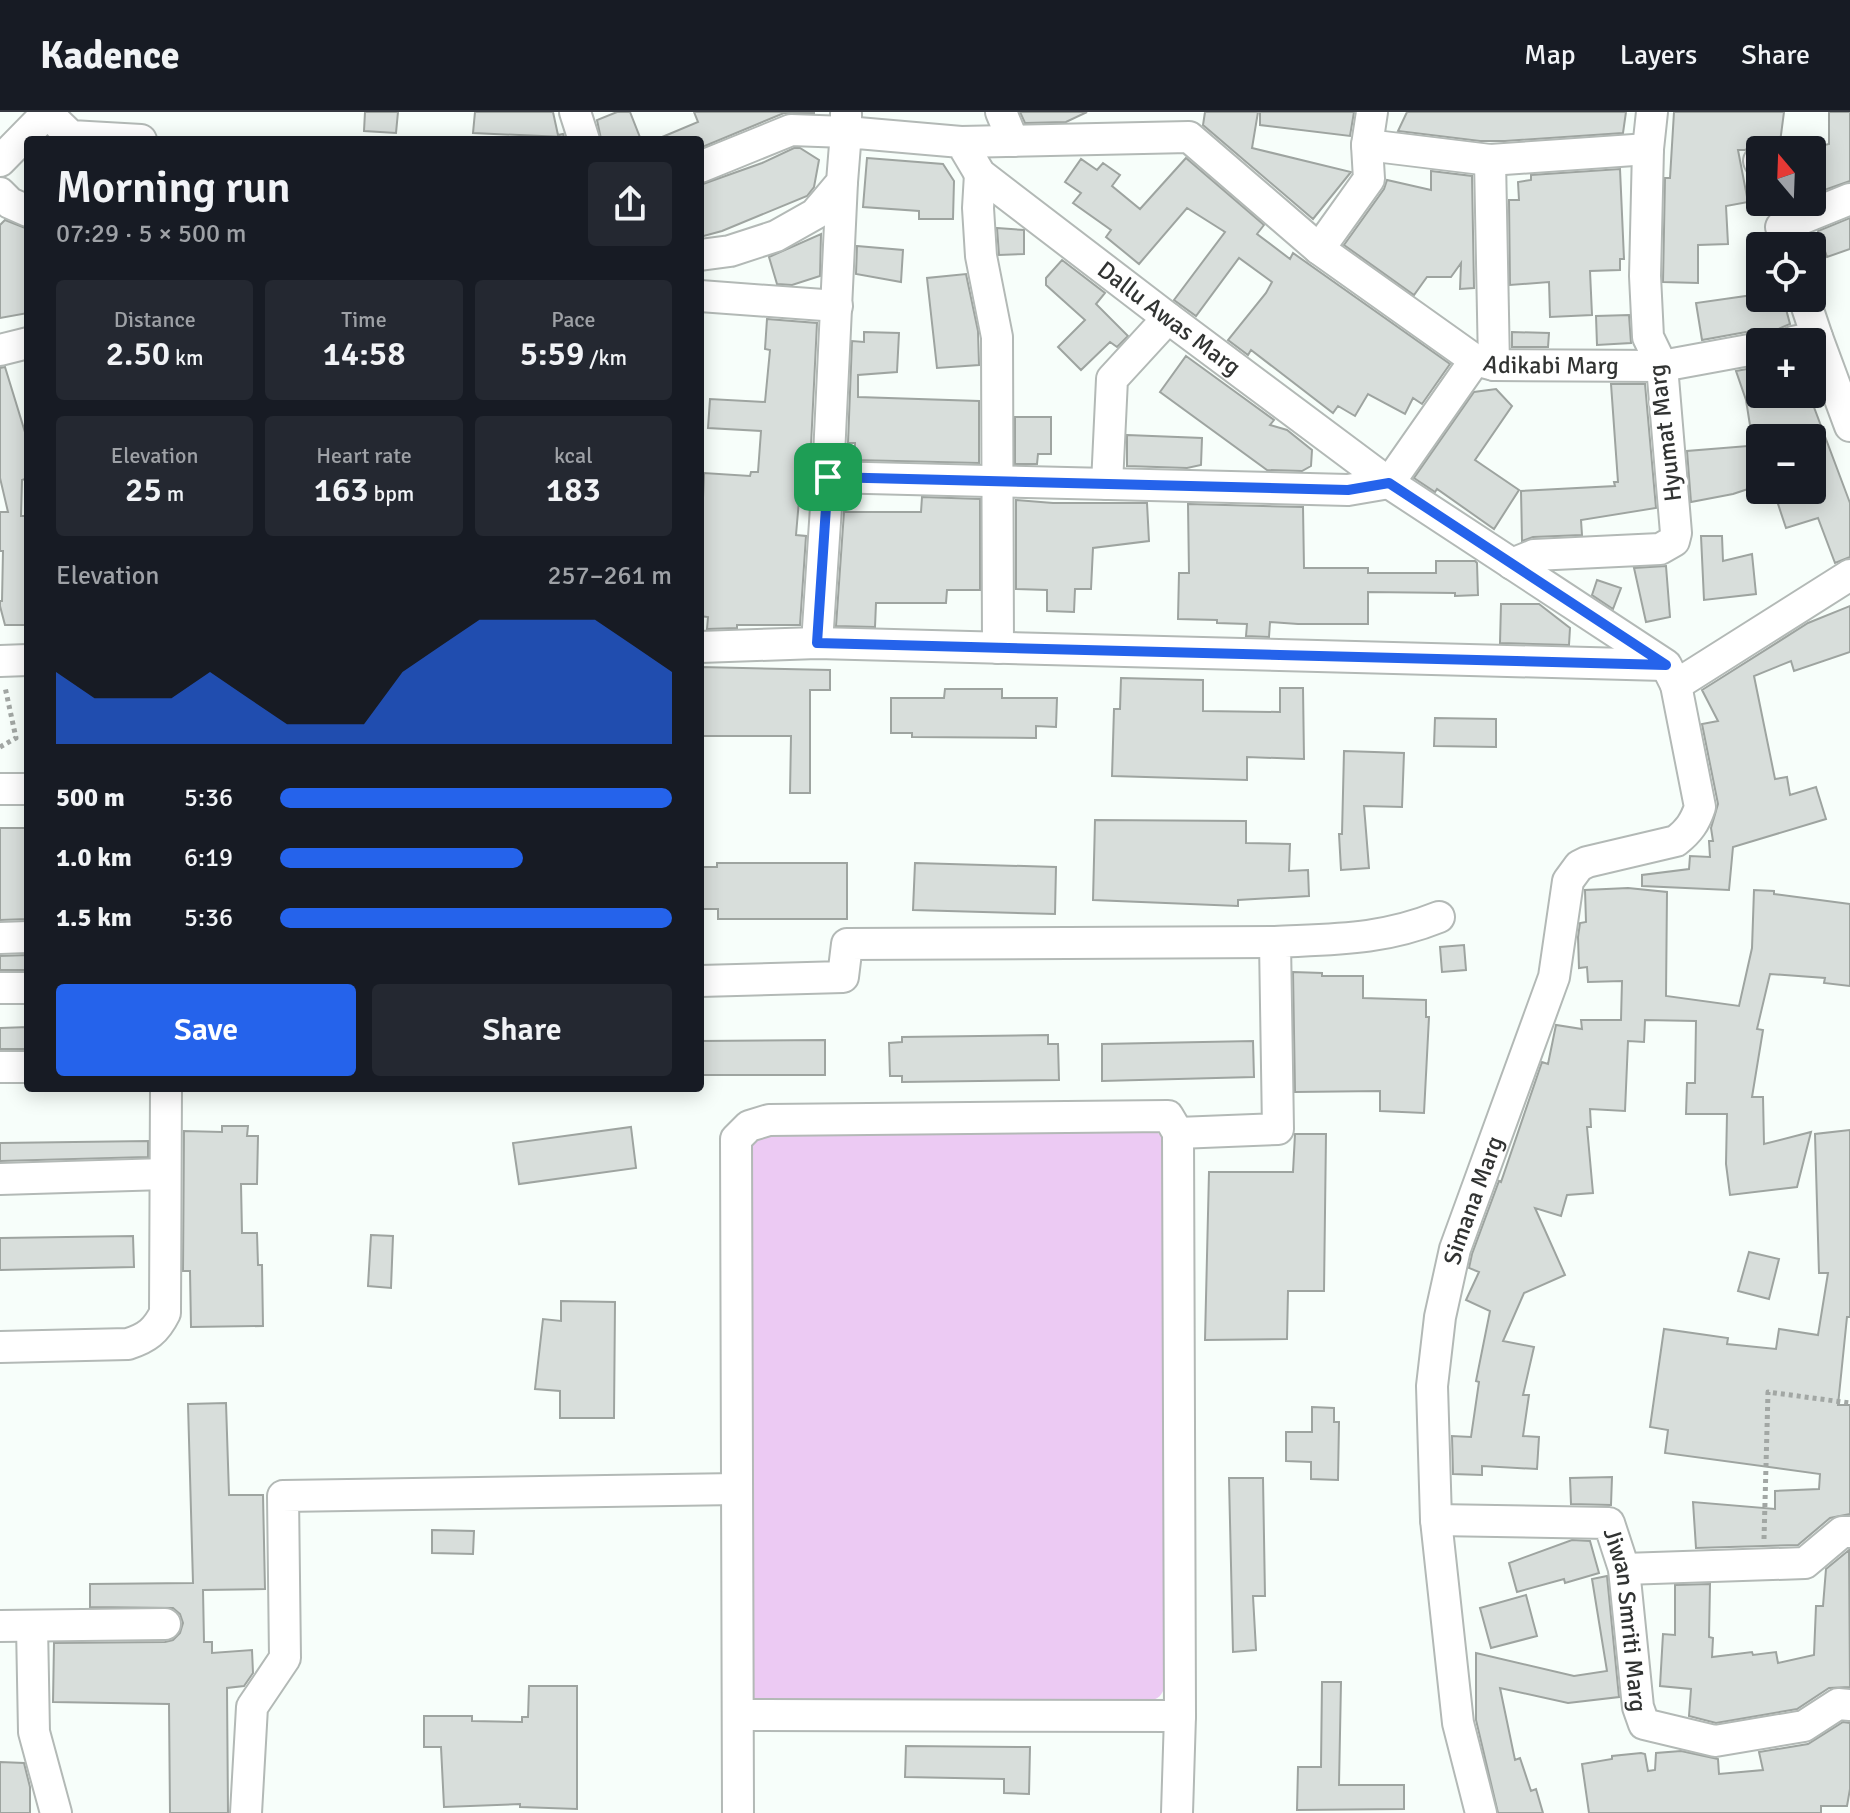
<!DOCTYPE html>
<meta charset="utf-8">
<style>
:root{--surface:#171b24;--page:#242831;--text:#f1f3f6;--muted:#9ea1a6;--line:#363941;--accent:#2563eb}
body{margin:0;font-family:Signika,sans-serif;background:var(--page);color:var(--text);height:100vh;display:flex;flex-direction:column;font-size:30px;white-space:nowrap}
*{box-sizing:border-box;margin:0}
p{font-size:26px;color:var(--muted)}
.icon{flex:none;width:44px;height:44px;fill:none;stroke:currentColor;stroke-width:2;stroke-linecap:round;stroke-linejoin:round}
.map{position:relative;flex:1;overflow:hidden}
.panel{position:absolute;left:24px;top:24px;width:680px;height:956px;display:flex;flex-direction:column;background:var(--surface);border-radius:8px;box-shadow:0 4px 20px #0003}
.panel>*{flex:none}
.needle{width:52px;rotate:341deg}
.fabs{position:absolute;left:1746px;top:24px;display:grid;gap:16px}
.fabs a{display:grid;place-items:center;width:80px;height:80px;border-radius:8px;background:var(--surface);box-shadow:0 4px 20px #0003;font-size:40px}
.pin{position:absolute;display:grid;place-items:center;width:68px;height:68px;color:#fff;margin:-34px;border-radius:16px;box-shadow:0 4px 12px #0006}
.round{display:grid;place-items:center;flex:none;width:84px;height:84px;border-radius:8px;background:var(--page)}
.headline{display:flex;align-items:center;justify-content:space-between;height:136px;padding:0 32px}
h1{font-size:44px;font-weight:600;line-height:60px}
.metrics{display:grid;grid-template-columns:repeat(3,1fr);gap:12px;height:136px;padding:8px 32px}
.metrics div{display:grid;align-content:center;border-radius:8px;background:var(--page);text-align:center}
.metrics b{font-size:34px;font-weight:600}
.metrics small{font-size:22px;font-weight:400}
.metrics p{font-size:22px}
.chart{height:224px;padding:16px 32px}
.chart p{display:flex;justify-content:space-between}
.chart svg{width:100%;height:144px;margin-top:8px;fill:var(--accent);opacity:.7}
.cta{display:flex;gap:16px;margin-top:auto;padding:16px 32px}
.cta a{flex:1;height:92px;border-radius:8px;background:var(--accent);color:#fff;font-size:32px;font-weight:600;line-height:92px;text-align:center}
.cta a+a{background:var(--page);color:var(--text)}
ul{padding:0 32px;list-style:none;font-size:26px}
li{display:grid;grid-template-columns:128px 96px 1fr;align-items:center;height:60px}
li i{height:20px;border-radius:10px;background:var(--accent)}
header{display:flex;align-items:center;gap:48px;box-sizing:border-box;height:112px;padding:0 40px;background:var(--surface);border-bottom:2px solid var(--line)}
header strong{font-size:38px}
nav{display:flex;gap:44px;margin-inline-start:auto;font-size:28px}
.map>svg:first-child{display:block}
.green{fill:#eccaf3}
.building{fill:#d8dedb;stroke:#9ea4a0;stroke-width:2}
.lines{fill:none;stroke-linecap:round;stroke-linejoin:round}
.minor-casing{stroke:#b3b9b6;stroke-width:34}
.path{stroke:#a2a7a4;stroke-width:5;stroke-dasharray:4 4;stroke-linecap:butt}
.minor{stroke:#fff;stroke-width:30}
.route-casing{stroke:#fff;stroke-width:16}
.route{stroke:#2563eb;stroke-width:10}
.labels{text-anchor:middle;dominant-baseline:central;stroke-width:7;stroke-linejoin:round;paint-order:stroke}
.street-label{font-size:24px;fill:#313332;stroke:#fff}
</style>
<header>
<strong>Kadence</strong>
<nav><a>Map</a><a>Layers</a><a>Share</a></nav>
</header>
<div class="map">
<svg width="1850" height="1701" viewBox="0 0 1850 1701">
<rect width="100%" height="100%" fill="#f7fefa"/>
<path class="green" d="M 1155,1018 L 1168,1032 L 1165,1574 C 1162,1583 1159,1587 1149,1589 L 762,1589 L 754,1587 L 748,1579 L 746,1032 L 766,1022 Z"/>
<path class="building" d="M 365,0 L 398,0 L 396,21 L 364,19 Z
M 475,0 L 553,0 L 558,23 L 563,22 L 564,25 L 473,21 Z
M 617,0 L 630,0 L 641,28 L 601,27 L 597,8 Z
M 694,0 L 814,0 L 814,1 L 784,1 L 700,36 L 700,28 L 655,28 L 698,10 Z
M 1020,0 L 1087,0 L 1066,10 L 1025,11 Z
M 1205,0 L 1258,0 L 1252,36 L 1351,60 L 1313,107 L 1203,13 Z
M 1260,0 L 1354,0 L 1350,24 L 1260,13 Z
M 1407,0 L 1626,0 L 1623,21 L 1505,29 L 1480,29 L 1398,19 Z
M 1674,0 L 1784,0 L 1779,38 L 1773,38 L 1759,31 L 1745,38 L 1738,38 L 1748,90 L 1726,94 L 1728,132 L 1698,133 L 1698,171 L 1663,170 L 1665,66 L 1670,66 Z
M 1829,0 L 1850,0 L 1850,69 L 1816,81 L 1812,60 L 1812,36 L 1829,32 Z
M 794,36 L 800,36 L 819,48 L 814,75 L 807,84 L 722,119 L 700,125 L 700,73 L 762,51 Z
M 867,46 L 943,52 L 954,69 L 953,107 L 919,107 L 919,99 L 863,95 Z
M 1186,46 L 1264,113 L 1257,122 L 1290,147 L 1293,141 L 1450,252 L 1422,292 L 1413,286 L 1405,302 L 1368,282 L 1355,304 L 1338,294 L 1333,301 L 1251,238 L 1248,243 L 1228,228 L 1266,181 L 1272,170 L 1239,146 L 1196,204 L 1174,188 L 1225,120 L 1187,96 L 1139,152 L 1106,125 L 1111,118 L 1073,91 L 1081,81 L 1065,70 L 1081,47 L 1097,58 L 1103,51 L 1120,63 L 1112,74 L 1140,97 Z
M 1620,57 L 1624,147 L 1620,147 L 1620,158 L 1590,159 L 1592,203 L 1550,205 L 1549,170 L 1510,173 L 1509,88 L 1519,88 L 1518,70 L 1531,68 L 1531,63 Z
M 1431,59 L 1472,64 L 1474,176 L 1460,177 L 1461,151 L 1451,165 L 1427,165 L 1414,183 L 1344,133 L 1384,77 L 1387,68 L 1431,78 Z
M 1850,106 L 1850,137 L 1827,145 L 1818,119 Z
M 5,108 L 28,117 L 28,201 L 0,206 L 0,113 Z
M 997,116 L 1024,118 L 1024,142 L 999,143 Z
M 821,122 L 820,164 L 792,173 L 777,172 L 769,145 Z
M 857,134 L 903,138 L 901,170 L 856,162 Z
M 1062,148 L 1105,181 L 1096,192 L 1128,224 L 1117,235 L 1110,230 L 1081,258 L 1058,235 L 1085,208 L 1046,173 L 1046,166 Z
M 966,162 L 978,219 L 979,253 L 937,256 L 927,166 Z
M 1760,182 L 1760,186 L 1783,186 L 1790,212 L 1769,221 L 1757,218 L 1702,228 L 1696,191 Z
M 1629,203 L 1631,231 L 1597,233 L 1596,204 Z
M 767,207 L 817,211 L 810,354 L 802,353 L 796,423 L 806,424 L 800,513 L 737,513 L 737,516 L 707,517 L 708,505 L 700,504 L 700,386 L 703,386 L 704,361 L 750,364 L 751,360 L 758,360 L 761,319 L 708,316 L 710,287 L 765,290 L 770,238 L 765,237 Z
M 864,220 L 899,221 L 897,260 L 858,263 L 858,285 L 979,289 L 979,351 L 855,348 L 855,331 L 848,331 L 852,229 L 864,230 Z
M 1512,220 L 1549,221 L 1548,235 L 1512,235 Z
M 1186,244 L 1274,308 L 1270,313 L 1287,318 L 1312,338 L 1311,354 L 1302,359 L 1267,358 L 1160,280 Z
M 5,255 L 28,330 L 28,366 L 22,368 L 21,404 L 28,404 L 28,513 L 5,513 L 0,494 L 0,489 L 2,489 L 3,439 L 0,439 L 0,400 L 8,400 L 0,366 L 0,256 Z
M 1758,255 L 1760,282 L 1809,282 L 1850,391 L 1850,445 L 1835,451 L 1818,406 L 1786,416 L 1775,383 L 1791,378 L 1812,378 L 1812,326 L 1752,326 L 1746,288 L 1736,259 Z
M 1611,272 L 1645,272 L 1656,396 L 1581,408 L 1582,423 L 1533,425 L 1522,429 L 1521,379 L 1615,374 L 1614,370 L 1618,370 Z
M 1496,277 L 1512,294 L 1475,348 L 1519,378 L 1494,417 L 1437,377 L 1435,380 L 1414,366 L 1474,280 Z
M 1015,305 L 1051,305 L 1051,342 L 1038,342 L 1037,352 L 1015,352 Z
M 1127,323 L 1202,326 L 1201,353 L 1187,356 L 1127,354 Z
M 1760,333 L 1760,373 L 1733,382 L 1691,390 L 1687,339 Z
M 922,385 L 980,387 L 980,478 L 947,478 L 946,491 L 876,491 L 875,515 L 836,514 L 844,400 L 921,400 Z
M 1016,388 L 1053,391 L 1147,391 L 1149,429 L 1093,436 L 1091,477 L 1075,477 L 1074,500 L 1047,499 L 1047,478 L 1016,477 Z
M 1188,392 L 1303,395 L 1304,456 L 1368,456 L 1368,461 L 1436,461 L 1436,449 L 1475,449 L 1477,451 L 1478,483 L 1455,484 L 1455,481 L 1368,480 L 1368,512 L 1298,512 L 1270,510 L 1269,525 L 1246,524 L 1247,512 L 1217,511 L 1217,508 L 1178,507 L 1179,461 L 1189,461 Z
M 1701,424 L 1722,424 L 1723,449 L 1752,442 L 1756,482 L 1704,488 Z
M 1666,454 L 1670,505 L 1646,510 L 1634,456 Z
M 1597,468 L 1621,476 L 1613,497 L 1592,483 Z
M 1501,492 L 1539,492 L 1570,516 L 1569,533 L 1500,531 Z
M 1850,494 L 1850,540 L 1794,559 L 1791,549 L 1754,564 L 1775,667 L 1787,665 L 1790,683 L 1816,675 L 1826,707 L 1733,735 L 1729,778 L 1642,774 L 1642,763 L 1689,757 L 1690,744 L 1710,745 L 1709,729 L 1713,729 L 1711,716 L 1718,692 L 1702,612 L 1718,609 L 1702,578 L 1808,511 Z
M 700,555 L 830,558 L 830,578 L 810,578 L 810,681 L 790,681 L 791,624 L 700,624 Z
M 1121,566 L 1203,568 L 1203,599 L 1280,600 L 1280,576 L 1303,576 L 1304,647 L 1247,645 L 1247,668 L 1112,664 L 1114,597 L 1120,597 Z
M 945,577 L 1002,577 L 1002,586 L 1057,586 L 1056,615 L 1036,614 L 1036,626 L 912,625 L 912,621 L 891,621 L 891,586 L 944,586 Z
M 1435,606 L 1496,607 L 1496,635 L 1434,634 Z
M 1344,639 L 1404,641 L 1402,695 L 1364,694 L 1369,756 L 1341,758 L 1339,722 L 1342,722 Z
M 1095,708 L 1246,709 L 1246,731 L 1290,732 L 1289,759 L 1308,758 L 1309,784 L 1238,788 L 1238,794 L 1093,788 Z
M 0,716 L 28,716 L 28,807 L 0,808 Z
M 717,751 L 847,751 L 847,807 L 718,807 L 718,797 L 702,797 L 702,755 L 717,755 Z
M 915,751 L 1056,755 L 1055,802 L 913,798 Z
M 1628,776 L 1667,780 L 1666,884 L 1739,894 L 1752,836 L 1754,778 L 1774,779 L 1774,782 L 1850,792 L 1850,874 L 1824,871 L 1825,866 L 1770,862 L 1757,917 L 1763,918 L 1752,985 L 1763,985 L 1764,1032 L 1811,1020 L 1797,1075 L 1730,1083 L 1726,1052 L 1727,1002 L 1686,1002 L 1687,971 L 1695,971 L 1696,909 L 1645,908 L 1644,930 L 1628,929 L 1625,999 L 1590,997 L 1591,1015 L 1587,1015 L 1593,1081 L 1567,1083 L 1561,1104 L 1535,1096 L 1565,1163 L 1524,1181 L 1503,1229 L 1534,1235 L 1523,1283 L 1529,1283 L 1523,1324 L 1539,1325 L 1537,1357 L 1482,1354 L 1482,1363 L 1453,1362 L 1452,1324 L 1471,1325 L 1479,1270 L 1476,1269 L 1490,1199 L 1466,1188 L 1479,1160 L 1469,1156 L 1472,1142 L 1499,1069 L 1501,1070 L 1542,950 L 1548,952 L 1556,913 L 1582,917 L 1581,908 L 1621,908 L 1622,869 L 1588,870 L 1587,855 L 1579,856 L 1578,825 L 1580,811 L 1586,810 L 1585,778 Z
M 1464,833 L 1466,858 L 1442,860 L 1440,835 Z
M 28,843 L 28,858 L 0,858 L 0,844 Z
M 1293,860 L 1322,861 L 1322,864 L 1363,864 L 1363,886 L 1426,888 L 1426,905 L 1429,905 L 1424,1001 L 1380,999 L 1380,979 L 1295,980 Z
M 28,915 L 28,937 L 0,937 L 0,916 Z
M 1048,923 L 1048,932 L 1058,932 L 1059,968 L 902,970 L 902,964 L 890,964 L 889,931 L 902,930 L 902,925 Z
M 825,928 L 825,963 L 700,963 L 700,929 Z
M 1253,929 L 1254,965 L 1102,969 L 1102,932 Z
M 222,1014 L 248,1014 L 247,1024 L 258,1024 L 257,1072 L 241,1072 L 242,1121 L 257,1121 L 258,1153 L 262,1153 L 263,1214 L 191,1215 L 190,1159 L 183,1159 L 184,1019 L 222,1020 Z
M 631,1015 L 636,1056 L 519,1072 L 513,1031 Z
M 1850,1018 L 1850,1205 L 1847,1205 L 1838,1293 L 1850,1293 L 1850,1402 L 1830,1406 L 1798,1433 L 1696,1436 L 1693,1390 L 1775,1397 L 1775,1379 L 1819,1377 L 1820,1362 L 1665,1341 L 1668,1318 L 1650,1315 L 1664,1217 L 1728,1226 L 1727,1232 L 1776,1237 L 1779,1217 L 1818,1223 L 1828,1161 L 1819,1161 L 1815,1022 Z
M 1295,1022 L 1326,1022 L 1324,1179 L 1288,1179 L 1287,1227 L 1205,1228 L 1209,1060 L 1293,1060 Z
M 148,1029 L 148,1045 L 0,1049 L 0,1031 Z
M 371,1123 L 393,1124 L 391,1176 L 368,1174 Z
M 133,1124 L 134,1155 L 0,1158 L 0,1126 Z
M 1749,1140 L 1779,1147 L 1769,1187 L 1738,1179 Z
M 561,1189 L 615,1190 L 614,1306 L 560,1306 L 560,1279 L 535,1277 L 543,1207 L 561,1209 Z
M 226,1291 L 229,1383 L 263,1383 L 265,1477 L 203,1478 L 204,1530 L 212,1530 L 212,1541 L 252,1538 L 253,1561 L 244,1574 L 227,1576 L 228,1701 L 170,1701 L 169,1592 L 53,1590 L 54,1531 L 165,1530 L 173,1528 L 180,1521 L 183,1511 L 180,1502 L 173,1496 L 90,1495 L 90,1472 L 193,1471 L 188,1292 Z
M 1312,1295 L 1334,1296 L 1334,1310 L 1339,1310 L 1338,1368 L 1311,1367 L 1311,1350 L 1286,1349 L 1286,1320 L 1312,1320 Z
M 1612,1365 L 1611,1393 L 1571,1392 L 1570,1366 Z
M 1229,1366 L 1263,1366 L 1265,1484 L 1253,1484 L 1256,1538 L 1233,1540 Z
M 432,1418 L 474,1419 L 473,1442 L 432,1441 Z
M 1572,1428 L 1590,1429 L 1599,1461 L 1565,1471 L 1564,1467 L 1517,1480 L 1509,1451 Z
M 1849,1438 L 1850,1575 L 1829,1576 L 1797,1597 L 1716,1611 L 1689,1604 L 1691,1577 L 1660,1574 L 1663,1522 L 1675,1523 L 1675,1473 L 1710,1472 L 1709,1525 L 1713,1526 L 1712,1545 L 1752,1540 L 1753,1543 L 1776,1540 L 1778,1551 L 1814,1543 L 1816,1494 L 1823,1494 L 1826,1457 Z
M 1607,1464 L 1619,1585 L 1568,1591 L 1500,1576 L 1515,1648 L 1520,1646 L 1531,1679 L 1536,1677 L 1543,1701 L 1498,1701 L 1476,1608 L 1476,1541 L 1574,1564 L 1607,1559 L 1592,1467 Z
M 1526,1483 L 1537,1524 L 1491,1536 L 1480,1496 Z
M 1322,1570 L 1341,1570 L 1339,1673 L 1404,1673 L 1404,1697 L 1297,1698 L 1298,1655 L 1321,1655 Z
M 529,1574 L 577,1574 L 577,1697 L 520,1695 L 520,1692 L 444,1695 L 441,1635 L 424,1635 L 424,1604 L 472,1604 L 472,1609 L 522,1610 L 522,1605 L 528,1605 Z
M 1843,1610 L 1850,1611 L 1850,1677 L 1847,1694 L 1821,1694 L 1821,1701 L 1589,1701 L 1582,1652 L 1612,1647 L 1612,1644 L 1641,1641 L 1645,1642 L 1648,1659 L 1655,1658 L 1656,1641 L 1681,1639 L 1718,1647 L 1719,1662 L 1763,1658 L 1759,1640 L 1808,1632 Z
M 906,1634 L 1030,1635 L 1029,1682 L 1004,1681 L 1004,1667 L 905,1665 Z
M 0,1650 L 24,1651 L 30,1675 L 30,1701 L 0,1701 Z"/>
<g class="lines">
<g class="minor-casing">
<g id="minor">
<path d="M 575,0 L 584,28"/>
<path d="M 1001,0 L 1013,29"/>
<path d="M 47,1 L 71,24 L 141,28"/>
<path id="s1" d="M 961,30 L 1189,25 L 1319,137 L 1475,248 L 1494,253 L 1662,254 L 1760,236"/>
<path d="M 1367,33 L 1490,48 L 1648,37"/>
<path d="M 1490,48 L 1494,253"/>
<path d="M 0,49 L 48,0"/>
<path d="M 1759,49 L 1760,51"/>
<path d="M 700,55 L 791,18 L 846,20 L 846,2"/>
<path d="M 980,62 L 978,96 L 981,144 L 997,225 L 998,536"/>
<path d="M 0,81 L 10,91 L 28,99"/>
<path d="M 1781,115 L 1850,87"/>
<path d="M 1319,137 L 1369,67 L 1367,33 L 1372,0"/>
<path id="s2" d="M 700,143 L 730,139 L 776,124 L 815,102 L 842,70 L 846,20 L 961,30 L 980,62 L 1168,206 L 1389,371 L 1666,553 L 1676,573 L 1850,463"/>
<path d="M 700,184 L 837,194"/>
<path d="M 1804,186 L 1817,225"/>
<path d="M 1793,230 L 1817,225 L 1850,314"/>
<path d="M 0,238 L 28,231"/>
<path d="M 828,365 L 1348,378 L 1389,371 L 1475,248"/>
<path d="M 1107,372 L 1112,267 L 1168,206"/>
<path d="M 1512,452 L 1534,443 L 1660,437 L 1674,429 L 1676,421 L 1662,254 L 1648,225 L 1645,164 L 1648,37 L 1652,0"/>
<path d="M 817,531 L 828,365 L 842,70"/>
<path d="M 700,535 L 817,531 L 1664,553"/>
<path d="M 0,549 L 28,548"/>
<path d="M 0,677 L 28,677"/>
<path d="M 0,826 L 28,825"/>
<path d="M 700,869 L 843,865 L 847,832 L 1275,830"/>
<path d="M 0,876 L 28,876"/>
<path d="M 0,955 L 28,955"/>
<path d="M 1178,1021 L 1278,1017 L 1275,830 C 1336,827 1382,828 1439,805"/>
<path d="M 0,1067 L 165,1062"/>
<path d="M 0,1235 L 128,1232 C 147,1226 156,1219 165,1201 L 166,976"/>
<path id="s3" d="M 1436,1408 L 1609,1411 L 1624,1457 L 1638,1595 L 1644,1612 L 1715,1629 L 1804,1614 L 1838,1592 L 1850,1593"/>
<path d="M 1624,1457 L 1805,1451 L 1842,1420 L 1850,1420"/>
<path d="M 0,1514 L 165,1512"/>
<path d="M 32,1514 L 34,1620 L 56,1701"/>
<path d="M 739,1603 L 1180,1604"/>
<path d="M 246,1701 L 252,1595 L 285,1546 L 283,1384 L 737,1377"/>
<path d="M 738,1701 L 736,1027 L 749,1014 L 769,1008 L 1168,1004 L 1178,1021 L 1180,1604 L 1177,1701"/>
<path id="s4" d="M 1481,1701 L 1458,1611 L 1436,1408 L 1432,1274 L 1440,1205 L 1455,1137 L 1554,865 L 1568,769 L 1579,754 L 1587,750 L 1676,729 C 1689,719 1695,710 1700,695 L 1676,573"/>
</g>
</g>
<path class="path" d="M 0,635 L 16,626 L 5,575
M 1764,1427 L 1768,1280 L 1850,1291"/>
<use href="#minor" class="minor"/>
</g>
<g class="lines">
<g class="route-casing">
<path id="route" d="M 828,365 L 1348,378 L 1389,371 L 1666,553 L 817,531 Z"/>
</g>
<use href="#route" class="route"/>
</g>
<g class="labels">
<g class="street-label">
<text stroke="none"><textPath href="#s2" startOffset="606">Dallu Awas Marg</textPath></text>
<text stroke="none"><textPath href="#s1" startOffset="668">Adikabi Marg</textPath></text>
<text transform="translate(1665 321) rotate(-97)">Hyumat Marg</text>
<text stroke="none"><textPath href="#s4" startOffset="622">Simana Marg</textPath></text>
<text stroke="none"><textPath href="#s3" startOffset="272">Jiwan Smriti Marg</textPath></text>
</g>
</g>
</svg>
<div class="fabs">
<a><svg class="needle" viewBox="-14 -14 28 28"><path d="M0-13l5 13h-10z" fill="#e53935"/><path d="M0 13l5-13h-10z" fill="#9ea1a6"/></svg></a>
<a><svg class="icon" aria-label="locate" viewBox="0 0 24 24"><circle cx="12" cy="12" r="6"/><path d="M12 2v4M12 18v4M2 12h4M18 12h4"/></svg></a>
<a>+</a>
<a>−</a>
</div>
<div class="pin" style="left:828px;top:365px;background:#1e9e55"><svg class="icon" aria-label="arrive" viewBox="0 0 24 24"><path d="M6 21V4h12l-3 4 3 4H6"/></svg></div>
<section class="panel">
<div class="headline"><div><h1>Morning run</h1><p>07:29 · 5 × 500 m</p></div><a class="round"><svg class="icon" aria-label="share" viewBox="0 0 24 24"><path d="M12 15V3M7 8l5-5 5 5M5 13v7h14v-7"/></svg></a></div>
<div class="metrics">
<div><p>Distance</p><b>2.50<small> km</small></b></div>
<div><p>Time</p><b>14:58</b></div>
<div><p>Pace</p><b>5:59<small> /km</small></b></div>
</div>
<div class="metrics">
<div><p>Elevation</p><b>25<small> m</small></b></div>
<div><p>Heart rate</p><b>163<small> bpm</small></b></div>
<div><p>kcal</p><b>183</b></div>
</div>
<div class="chart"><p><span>Elevation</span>257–261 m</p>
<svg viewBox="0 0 160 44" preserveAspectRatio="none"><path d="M0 44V22L10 30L20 30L30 30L40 22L50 30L60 38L70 38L80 38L90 22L100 14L110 6L120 6L130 6L140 6L150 14L160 22V44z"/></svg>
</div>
<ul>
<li><b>500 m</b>5:36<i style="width:100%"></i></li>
<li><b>1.0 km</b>6:19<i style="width:62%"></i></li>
<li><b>1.5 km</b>5:36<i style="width:100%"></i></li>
</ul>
<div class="cta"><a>Save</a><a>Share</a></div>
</section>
</div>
